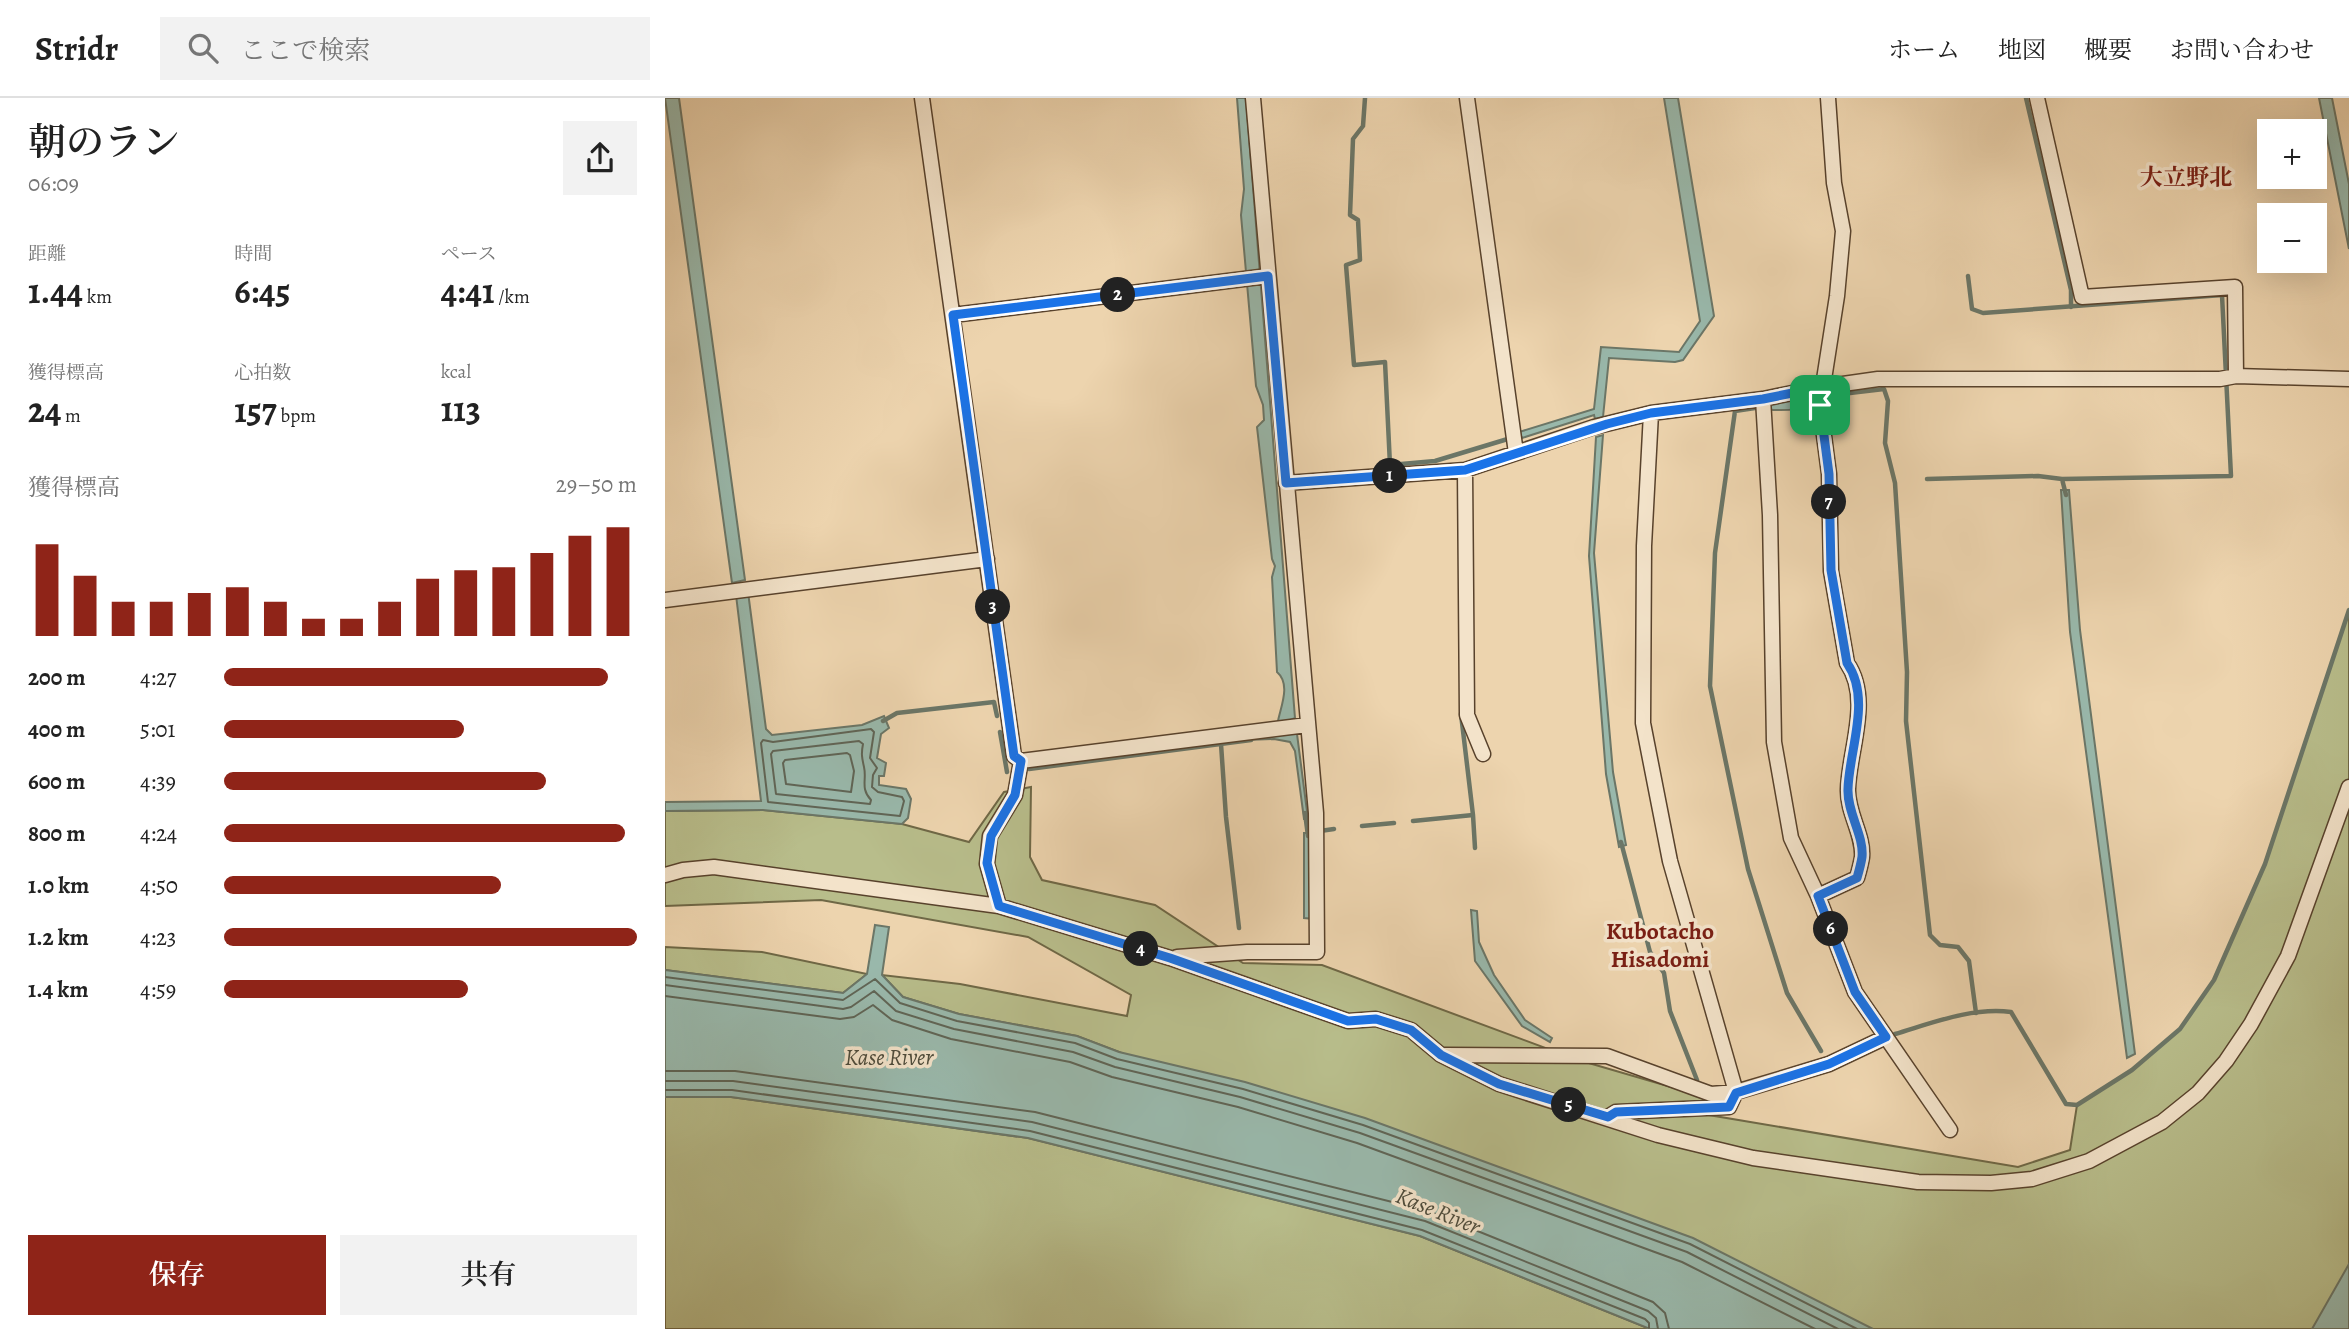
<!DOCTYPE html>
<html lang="ja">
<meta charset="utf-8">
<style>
:root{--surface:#fff;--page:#f2f2f2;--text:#222;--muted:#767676;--line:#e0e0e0;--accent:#8f2418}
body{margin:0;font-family:Alegreya,"Noto Serif JP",serif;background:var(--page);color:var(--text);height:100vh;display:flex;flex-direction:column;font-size:26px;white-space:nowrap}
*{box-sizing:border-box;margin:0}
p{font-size:23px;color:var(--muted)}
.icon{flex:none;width:38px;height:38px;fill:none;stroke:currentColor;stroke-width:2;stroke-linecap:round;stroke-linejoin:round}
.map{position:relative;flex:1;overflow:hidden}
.panel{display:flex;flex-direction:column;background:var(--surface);width:665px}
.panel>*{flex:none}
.controls{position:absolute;left:1592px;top:21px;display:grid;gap:14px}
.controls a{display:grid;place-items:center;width:70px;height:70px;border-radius:0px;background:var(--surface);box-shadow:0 7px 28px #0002;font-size:35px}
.pin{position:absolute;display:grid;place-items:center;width:60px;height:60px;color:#fff;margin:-30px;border-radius:14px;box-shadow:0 4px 10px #0006}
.km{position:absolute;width:35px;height:35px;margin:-18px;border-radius:50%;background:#222;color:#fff;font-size:19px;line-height:35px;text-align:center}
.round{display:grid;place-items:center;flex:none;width:74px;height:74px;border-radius:0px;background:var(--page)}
.summary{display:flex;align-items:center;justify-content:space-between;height:119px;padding:0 28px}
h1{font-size:38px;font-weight:600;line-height:52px}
.metrics{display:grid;grid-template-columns:repeat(3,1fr);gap:10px;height:119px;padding:7px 28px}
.metrics div{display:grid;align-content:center}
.metrics b{font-size:35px;font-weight:600}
.metrics small{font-size:19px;font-weight:400}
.metrics p{font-size:19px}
.chart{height:196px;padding:14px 28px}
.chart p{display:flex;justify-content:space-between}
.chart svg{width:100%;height:126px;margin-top:7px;stroke:var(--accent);stroke-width:6}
.primary-button{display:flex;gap:14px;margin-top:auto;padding:14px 28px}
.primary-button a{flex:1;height:80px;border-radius:0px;background:var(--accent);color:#fff;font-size:28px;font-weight:600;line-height:80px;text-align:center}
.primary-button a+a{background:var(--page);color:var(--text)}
ul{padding:0 28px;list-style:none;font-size:23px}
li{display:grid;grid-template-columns:112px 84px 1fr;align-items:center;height:52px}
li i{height:18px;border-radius:9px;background:var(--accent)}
header{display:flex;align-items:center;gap:42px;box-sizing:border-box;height:98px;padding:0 35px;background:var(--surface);border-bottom:2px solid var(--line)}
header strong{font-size:33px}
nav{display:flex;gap:38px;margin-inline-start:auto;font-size:24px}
.search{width:490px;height:63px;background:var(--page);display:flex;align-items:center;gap:18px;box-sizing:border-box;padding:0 24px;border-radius:0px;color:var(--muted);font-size:26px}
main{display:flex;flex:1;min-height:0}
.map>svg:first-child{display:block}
.green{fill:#b8bd8b;stroke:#6f6846;stroke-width:2}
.water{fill:#99b8ab;stroke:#6b7667;stroke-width:2}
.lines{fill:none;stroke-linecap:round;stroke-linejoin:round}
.shore{stroke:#606556;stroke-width:2}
.stream{stroke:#6b7667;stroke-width:4.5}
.street-casing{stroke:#58422c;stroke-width:17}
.street{stroke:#f3e3ca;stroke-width:14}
.route-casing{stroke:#fff;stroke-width:14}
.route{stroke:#1a73e8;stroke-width:9}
.labels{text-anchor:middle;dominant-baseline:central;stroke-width:7;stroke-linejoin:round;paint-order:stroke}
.neighbourhood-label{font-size:23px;font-weight:bold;fill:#7a1f14;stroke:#f3e3ca}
.water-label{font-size:23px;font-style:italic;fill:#4e4c3c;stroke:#f3e3ca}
.quarter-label{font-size:24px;font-weight:bold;fill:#7a1f14;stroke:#f3e3ca}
</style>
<header>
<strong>Stridr</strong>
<div class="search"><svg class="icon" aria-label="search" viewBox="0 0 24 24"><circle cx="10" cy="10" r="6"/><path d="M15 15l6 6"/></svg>ここで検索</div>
<nav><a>ホーム</a><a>地図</a><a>概要</a><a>お問い合わせ</a></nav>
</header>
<main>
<section class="panel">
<div class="summary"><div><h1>朝のラン</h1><p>06:09</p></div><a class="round"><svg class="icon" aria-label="share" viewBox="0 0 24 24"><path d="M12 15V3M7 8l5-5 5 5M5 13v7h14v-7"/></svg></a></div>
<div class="metrics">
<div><p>距離</p><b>1.44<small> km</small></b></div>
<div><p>時間</p><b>6:45</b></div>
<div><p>ペース</p><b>4:41<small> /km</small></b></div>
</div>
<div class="metrics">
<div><p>獲得標高</p><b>24<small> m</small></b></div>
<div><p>心拍数</p><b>157<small> bpm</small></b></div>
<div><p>kcal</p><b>113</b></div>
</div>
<div class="chart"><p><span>獲得標高</span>29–50 m</p>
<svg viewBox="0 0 160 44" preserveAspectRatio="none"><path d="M5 44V12M15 44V23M25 44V32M35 44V32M45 44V29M55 44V27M65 44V32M75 44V38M85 44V38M95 44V32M105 44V24M115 44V21M125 44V20M135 44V15M145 44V9M155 44V6"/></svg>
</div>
<ul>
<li><b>200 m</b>4:27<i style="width:93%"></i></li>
<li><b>400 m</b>5:01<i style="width:58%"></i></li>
<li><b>600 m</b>4:39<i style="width:78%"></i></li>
<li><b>800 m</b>4:24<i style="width:97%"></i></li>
<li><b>1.0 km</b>4:50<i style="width:67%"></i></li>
<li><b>1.2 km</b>4:23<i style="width:100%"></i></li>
<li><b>1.4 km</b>4:59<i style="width:59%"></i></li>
</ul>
<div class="primary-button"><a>保存</a><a>共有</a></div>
</section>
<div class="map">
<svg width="1684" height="1231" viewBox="0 0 1684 1231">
<rect width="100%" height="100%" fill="#edd4ae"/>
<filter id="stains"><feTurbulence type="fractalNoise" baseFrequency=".00286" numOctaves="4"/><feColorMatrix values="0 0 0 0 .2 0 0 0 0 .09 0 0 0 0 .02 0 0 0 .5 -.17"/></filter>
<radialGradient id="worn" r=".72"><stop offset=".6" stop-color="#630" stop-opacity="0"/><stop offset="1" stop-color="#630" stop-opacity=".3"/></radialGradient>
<path class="green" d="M 1684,512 L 1684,1227 L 1682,1231 L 1142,1231 L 454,954 L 412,938 L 294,916 L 238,899 L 217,877 L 295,886 L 462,918 L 466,897 L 363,839 L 156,802 L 0,808 L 0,713 L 98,712 L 237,726 L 304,744 L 339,694 L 366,689 L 365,759 L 377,782 L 490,807 L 578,865 L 657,867 L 910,961 L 1037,998 L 1044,1017 L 1353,1069 L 1405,1052 L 1412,1007 L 1467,972 L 1515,931 L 1549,882 L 1600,766 Z
M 0,849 L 97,854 L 202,876 L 178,895 L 0,872 Z
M 0,994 L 66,999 L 363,1040 L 755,1138 L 985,1231 L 0,1231 Z"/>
<path class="water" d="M 0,0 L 14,0 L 80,482 L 67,485 Z
M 572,0 L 581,0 L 630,620 L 621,624 L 613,623 C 616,608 626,586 612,574 L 607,479 L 610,468 L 607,461 L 592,329 L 599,322 L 598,307 L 591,288 L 576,117 L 579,91 Z
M 999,0 L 1013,0 L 1049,218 L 1018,262 L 1010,264 L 944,260 L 938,319 L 930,321 L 929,317 L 857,340 L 854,334 L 929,311 L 936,249 L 1014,254 L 1035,223 Z
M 1654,0 L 1667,0 L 1684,86 L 1684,151 Z
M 1164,294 L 1174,296 C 1138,312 1126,315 1087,310 Z
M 938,337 L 929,455 L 948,674 L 961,747 L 954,749 L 941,676 L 924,458 L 931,339 Z
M 1396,392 L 1404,392 L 1415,532 L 1470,956 L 1462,960 L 1405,534 Z
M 83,494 L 101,631 L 107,637 L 197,627 L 219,618 L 224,630 L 216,636 L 212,660 L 221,665 L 219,678 L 214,678 L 214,687 L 241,691 L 246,701 L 243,720 L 237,726 L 98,712 L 0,713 L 0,704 L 96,703 L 71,497 Z
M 623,635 L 632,636 L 643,721 L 639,721 L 630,653 L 625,644 L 609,641 L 580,642 Z
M 639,735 L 644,735 L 649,821 L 639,820 Z
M 806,812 L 812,813 L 814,844 L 829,877 L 860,922 L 887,940 L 885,944 L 857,928 L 810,863 Z
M 210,827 L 224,829 L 217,877 L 238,899 L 294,916 L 412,938 L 454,954 L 580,984 L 700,1020 L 1028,1140 L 1208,1231 L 985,1231 L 755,1138 L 363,1040 L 66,999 L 0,999 L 0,872 L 178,895 L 202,876 Z
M 1684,1166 L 1684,1231 L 1647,1231 Z"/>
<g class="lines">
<path class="shore" d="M 206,631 L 209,634 L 205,660 L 212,670 L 208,677 L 207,689 L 213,694 L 237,699 L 239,703 L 235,718 L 103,704 L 96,645 L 98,642 L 108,644 Z
M 194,643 L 198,646 C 196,656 197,660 199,669 C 202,682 195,690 206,702 L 205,706 L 111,696 L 106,656 L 108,653 Z
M 182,655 L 185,657 L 189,673 L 186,694 L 121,686 L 118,665 L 120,662 Z
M 0,879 L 178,902 L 210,881 L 235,905 L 292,923 L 410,945 L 452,961 L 578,991 L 698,1027 L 1025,1146 L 1192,1231
M 0,887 L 178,911 L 186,909 L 209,893 L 231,913 L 289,931 L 408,954 L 450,969 L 575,999 L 695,1035 L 1022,1154 L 1173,1231
M 0,898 L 175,921 L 189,919 L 208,907 L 227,922 L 286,941 L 405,964 L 447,979 L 573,1009 L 692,1045 L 1017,1164 L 1150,1231
M 0,973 L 70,973 L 370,1014 L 763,1113 L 988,1204 L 1000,1215 L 1004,1231
M 0,983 L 68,983 L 367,1024 L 760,1123 L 983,1213 L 991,1220 L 993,1231
M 0,992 L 67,992 L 365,1033 L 757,1132 L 980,1221 L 984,1225 L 984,1231"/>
<path class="stream" d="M 700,0 L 698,28 L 688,41 L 685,117 L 693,122 L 695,162 L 681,167 L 689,267 L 720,264 L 725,367 L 770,363 L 846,340
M 1361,0 L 1406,192 L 1406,209
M 1168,297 L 1219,291 L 1223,303 L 1220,345 L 1230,385 L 1242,574 L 1241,623 L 1265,837 L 1275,847 L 1293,849 L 1304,863 L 1311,915
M 1090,310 L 1070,313 L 1050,455 L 1045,588 L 1083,771 L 1122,895 L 1156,953
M 1262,381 L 1373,378 L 1397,381 L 1566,378 L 1557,197 L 1318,215 L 1307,211 L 1303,178
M 1397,381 L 1401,397
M 218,623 L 232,615 L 329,604 L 332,618
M 335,634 L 342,674
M 556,646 L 561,719 L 574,830
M 364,671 L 586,642
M 640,715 L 643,738
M 808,717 L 810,750
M 748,723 L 808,717 L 796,616
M 697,728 L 729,725
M 655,733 L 669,731
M 956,744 L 985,854 L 999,875 L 1005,913 L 1032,982
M 1230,936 C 1267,925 1307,909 1346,914 L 1401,1006 L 1412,1007 L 1467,972 L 1515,931 L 1549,882 L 1600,766 L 1684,512"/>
<g class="street-casing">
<path id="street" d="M 257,0 L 349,658 L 356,663 L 642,627
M 802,0 L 851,355
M 1372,0 L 1417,199 L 1570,189 L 1571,278
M 288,217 L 603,178
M 1098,301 L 1105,417 L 1109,644 L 1126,740 L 1153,798 L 1190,894 L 1285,1032
M 800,372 L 802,617 L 818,656
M 621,385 L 800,372 L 929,329 L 986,315 L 1098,301 L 1157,289 L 1213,281 L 1555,281 L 1571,278 L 1684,281
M 0,502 L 322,461
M 0,777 L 18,772 L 49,769 L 334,808 L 505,860 L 683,923 L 711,921 L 746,932 L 776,957 L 834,986 L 993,1037 L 1088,1060 L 1253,1084 L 1326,1085 L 1367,1081 L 1424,1063 L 1497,1024 L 1533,995 L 1561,963 L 1586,926 L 1623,858 L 1684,689
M 1153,798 L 1192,780 C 1194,773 1196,766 1197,759 C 1199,737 1182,715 1183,691 C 1184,652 1207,601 1182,565 L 1166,473 L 1164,376 L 1155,307 L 1172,198 L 1178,133 L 1169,85 L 1163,0
M 334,808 L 322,766 L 325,738 L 350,697 L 356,663
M 512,859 L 582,854 L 652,854 L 651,715 L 588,0
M 780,957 L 942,958 L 1046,996 L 1071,994 L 1005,763 L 978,625 L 979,448 L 986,315
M 943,1019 L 951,1014 L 1064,1009 L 1071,994 L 1164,966 L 1221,939"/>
</g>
<use href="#street" class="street"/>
</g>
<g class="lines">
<g class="route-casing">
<path id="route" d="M 603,178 L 621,385 L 800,372 L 942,326 L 986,315 L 1098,301 L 1157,289 L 1155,307 L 1164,376 L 1166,472 L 1182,565 C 1207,601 1184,652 1183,691 C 1182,715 1199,737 1197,759 C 1196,766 1194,773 1192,780 L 1153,798 L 1190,894 L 1221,939 L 1164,966 L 1071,995 L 1064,1009 L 951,1014 L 943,1019 L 834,986 L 776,957 L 746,932 L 711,921 L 683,923 L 505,860 L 334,808 L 322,765 L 326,738 L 350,697 L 356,663 L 349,658 L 288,217 Z"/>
</g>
<use href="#route" class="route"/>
</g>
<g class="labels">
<g class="neighbourhood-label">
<text x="1521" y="79">大立野北</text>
</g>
<g class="water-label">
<text x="224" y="959">Kase River</text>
<text transform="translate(773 1113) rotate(22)">Kase River</text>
</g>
<g class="quarter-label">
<text x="995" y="833">Kubotacho<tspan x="995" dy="28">Hisadomi</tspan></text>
</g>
</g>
<rect width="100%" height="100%" filter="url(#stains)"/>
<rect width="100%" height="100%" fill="url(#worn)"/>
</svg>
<div class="controls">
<a>+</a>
<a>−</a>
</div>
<div class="pin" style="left:1155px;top:307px;background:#1e9e55"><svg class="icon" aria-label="arrive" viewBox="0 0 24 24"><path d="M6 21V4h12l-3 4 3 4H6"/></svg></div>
<b class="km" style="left:725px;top:378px">1</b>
<b class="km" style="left:453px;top:197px">2</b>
<b class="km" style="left:328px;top:509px">3</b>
<b class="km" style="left:476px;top:851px">4</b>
<b class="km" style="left:904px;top:1007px">5</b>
<b class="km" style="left:1166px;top:831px">6</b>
<b class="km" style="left:1164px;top:404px">7</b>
</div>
</main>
